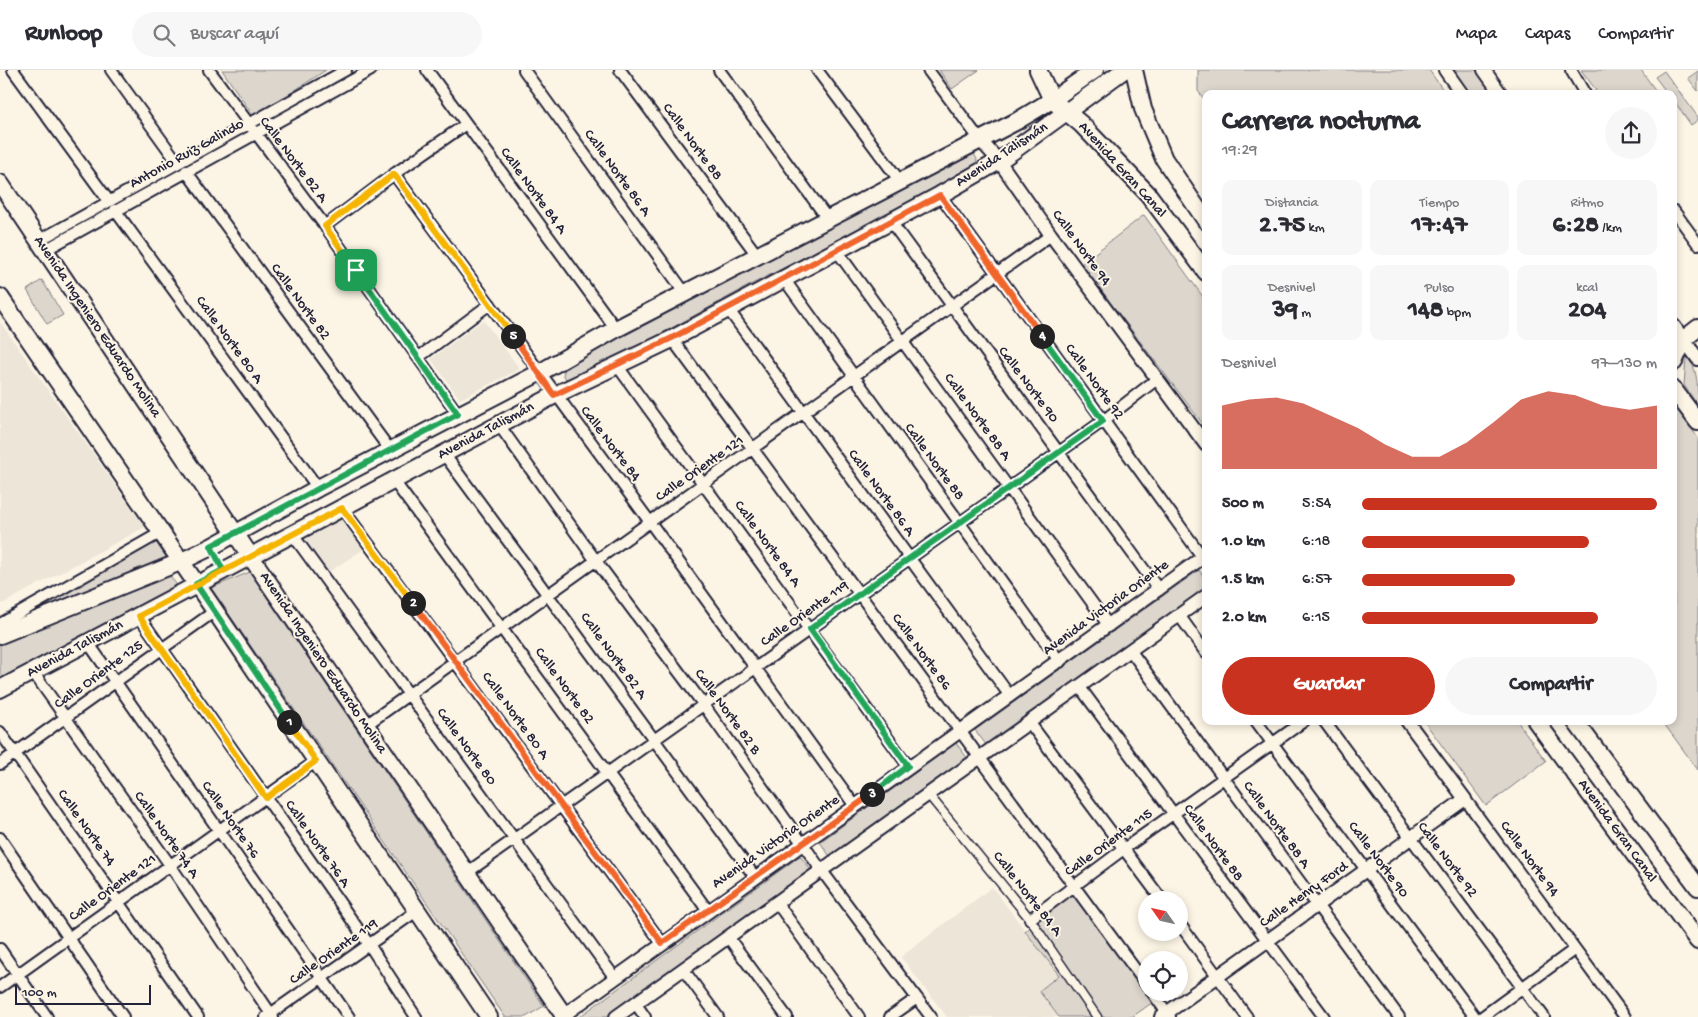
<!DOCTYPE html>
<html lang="es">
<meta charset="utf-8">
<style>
:root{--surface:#fff;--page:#f7f7f7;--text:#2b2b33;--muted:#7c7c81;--line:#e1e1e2;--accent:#c8321e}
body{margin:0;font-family:"Gochi Hand",sans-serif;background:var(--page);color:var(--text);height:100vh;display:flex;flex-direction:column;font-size:19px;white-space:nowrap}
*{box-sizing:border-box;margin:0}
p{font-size:16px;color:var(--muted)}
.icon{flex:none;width:28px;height:28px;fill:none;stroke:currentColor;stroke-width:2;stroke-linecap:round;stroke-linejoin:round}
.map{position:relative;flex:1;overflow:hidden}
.side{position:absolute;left:1202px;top:20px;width:475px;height:635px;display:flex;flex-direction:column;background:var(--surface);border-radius:10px;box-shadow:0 2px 8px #0003}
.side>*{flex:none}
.needle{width:32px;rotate:304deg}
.buttons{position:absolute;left:1138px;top:821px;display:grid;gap:10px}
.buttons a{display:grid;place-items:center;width:50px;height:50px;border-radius:50%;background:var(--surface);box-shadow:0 2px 8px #0003;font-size:25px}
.scale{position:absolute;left:15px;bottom:12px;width:136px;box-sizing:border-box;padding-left:5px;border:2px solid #22223b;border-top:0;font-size:14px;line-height:18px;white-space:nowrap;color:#22223b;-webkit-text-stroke:4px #fcf5e5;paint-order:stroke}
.pin{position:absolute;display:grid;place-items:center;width:42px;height:42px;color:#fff;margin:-21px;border-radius:10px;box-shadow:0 2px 8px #0006}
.km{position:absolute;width:25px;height:25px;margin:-12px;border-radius:50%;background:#222;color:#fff;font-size:14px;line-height:25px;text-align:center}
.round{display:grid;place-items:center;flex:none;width:52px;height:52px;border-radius:26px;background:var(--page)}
.overview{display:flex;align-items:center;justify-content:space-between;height:85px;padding:0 20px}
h1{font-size:28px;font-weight:700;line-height:38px}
.metrics{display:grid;grid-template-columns:repeat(3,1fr);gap:8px;height:85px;padding:5px 20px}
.metrics div{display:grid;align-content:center;border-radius:10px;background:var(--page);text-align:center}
.metrics b{font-size:25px;font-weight:700}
.metrics small{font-size:14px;font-weight:400}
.metrics p{font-size:14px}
.chart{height:140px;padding:10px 20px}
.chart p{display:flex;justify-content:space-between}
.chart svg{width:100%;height:90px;margin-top:5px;fill:var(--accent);opacity:.7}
.primary-button{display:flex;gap:10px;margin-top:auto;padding:10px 20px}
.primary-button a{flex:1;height:58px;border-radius:30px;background:var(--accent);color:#fff;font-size:20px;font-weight:700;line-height:58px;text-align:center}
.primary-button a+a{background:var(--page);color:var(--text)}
ul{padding:0 20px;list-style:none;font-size:16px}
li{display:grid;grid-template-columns:80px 60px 1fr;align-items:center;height:38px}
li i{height:12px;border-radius:6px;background:var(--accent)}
header{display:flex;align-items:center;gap:30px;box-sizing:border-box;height:70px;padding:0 25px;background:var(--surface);border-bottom:1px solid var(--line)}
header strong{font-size:24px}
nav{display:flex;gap:28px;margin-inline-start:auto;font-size:18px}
.search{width:350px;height:45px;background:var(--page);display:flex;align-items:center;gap:12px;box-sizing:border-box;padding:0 18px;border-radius:28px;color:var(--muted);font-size:19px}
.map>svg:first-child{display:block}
.built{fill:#ece5d8}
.green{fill:#dcd6cc;stroke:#7f7c84}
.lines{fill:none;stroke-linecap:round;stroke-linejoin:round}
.pedestrian-casing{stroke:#22223b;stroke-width:11}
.minor-casing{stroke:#22223b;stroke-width:14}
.tertiary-casing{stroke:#22223b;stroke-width:16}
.primary-casing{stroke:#22223b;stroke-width:20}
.pedestrian{stroke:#fcf5e5;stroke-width:8}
.minor{stroke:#fcf5e5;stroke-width:10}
.tertiary{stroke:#fcf5e5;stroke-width:12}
.primary{stroke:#fcf5e5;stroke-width:16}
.split-1-casing{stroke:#fff;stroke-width:10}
.split-2-casing{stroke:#fff;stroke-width:10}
.split-3-casing{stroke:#fff;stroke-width:10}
.split-4-casing{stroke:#fff;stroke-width:10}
.split-5-casing{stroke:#fff;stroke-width:10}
.split-6-casing{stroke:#fff;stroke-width:10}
.split-1{stroke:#22a559;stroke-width:6}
.split-2{stroke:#f5b400;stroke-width:6}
.split-3{stroke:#f0652b;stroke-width:6}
.split-4{stroke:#22a559;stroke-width:6}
.split-5{stroke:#f0652b;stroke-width:6}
.split-6{stroke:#f5b400;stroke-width:6}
.labels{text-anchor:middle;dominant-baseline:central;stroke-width:4;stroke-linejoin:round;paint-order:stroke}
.street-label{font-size:15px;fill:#22223b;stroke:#fcf5e5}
</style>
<header>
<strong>Runloop</strong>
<div class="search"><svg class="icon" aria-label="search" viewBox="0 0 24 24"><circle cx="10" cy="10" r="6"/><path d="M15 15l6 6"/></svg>Buscar aquí</div>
<nav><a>Mapa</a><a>Capas</a><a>Compartir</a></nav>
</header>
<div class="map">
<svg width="1698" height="947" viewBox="0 0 1698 947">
<rect width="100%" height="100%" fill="#fcf5e5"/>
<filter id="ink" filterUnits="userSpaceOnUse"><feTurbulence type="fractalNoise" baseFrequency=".02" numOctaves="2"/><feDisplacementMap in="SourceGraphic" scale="10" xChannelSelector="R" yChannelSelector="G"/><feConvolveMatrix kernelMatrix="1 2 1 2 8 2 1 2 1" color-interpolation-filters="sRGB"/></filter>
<g filter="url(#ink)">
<path class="built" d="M 483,250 L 520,299 L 460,329 L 431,289 Z
M 0,252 L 145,457 L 0,535 Z
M 345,446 L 367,477 L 324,505 L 300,472 Z
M 992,817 L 1059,905 L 1039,921 L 1059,947 L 947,947 L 901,887 Z"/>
<path class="green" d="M 222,0 L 326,0 L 254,47 Z
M 939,0 L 979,0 L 952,19 Z
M 1198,0 L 1429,0 L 1446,24 L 1206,24 L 1206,32 L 1198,21 Z
M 1451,0 L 1478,0 L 1495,24 L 1469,24 Z
M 1581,0 L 1641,0 L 1658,24 L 1591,24 L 1596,20 Z
M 1664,1 L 1698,47 L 1698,50 L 1691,55 L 1674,31 L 1674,24 L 1668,24 L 1655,7 Z
M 1698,1 L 1698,21 L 1688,8 Z
M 970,82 L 974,84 L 977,89 L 975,97 L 943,116 L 754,213 L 587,304 L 572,310 L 566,309 L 563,304 L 568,292 Z
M 1144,145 L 1206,231 L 1206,358 L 1081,194 Z
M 42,210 L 63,245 L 47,254 L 27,220 Z
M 1686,288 C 1698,294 1698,320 1698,336 L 1684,315 Z
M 1674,334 L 1698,368 L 1698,700 L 1662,651 L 1674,651 Z
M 155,471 L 166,487 L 43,538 L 34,536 Z
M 1199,500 L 1206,510 L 1206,519 L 987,676 L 975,660 Z
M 250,502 L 544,936 L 526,947 L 505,947 L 211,518 Z
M 170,506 L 179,518 L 70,572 L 0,611 L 0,573 Z
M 1424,651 L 1517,651 L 1546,691 L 1486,736 Z
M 956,673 L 968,689 L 831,788 L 820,772 Z
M 800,786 L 812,801 L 611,947 L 579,947 Z
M 1073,824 L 1153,932 L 1132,947 L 1059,947 L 1039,921 L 1059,905 L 1025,861 Z"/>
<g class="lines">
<g class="pedestrian-casing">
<path id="pedestrian" d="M 928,724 L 1030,849 L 1097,947"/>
</g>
<g class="minor-casing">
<path id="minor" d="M 13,0 L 108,130
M 111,0 L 178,93
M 209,0 L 325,156 L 458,344
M 427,0 L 616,259
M 524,0 L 685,223
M 620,0 L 757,185
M 719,0 L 827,148
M 817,0 L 899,110
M 928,0 L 980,70
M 1571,0 L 1585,24
M 186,101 L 390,380
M 394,104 L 650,452 L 855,736
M 940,125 L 1206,492
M 115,140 L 318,418
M 1674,141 L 1698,174
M 891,152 L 1159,520
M 325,156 L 394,104 L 466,54
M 38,171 L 346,0
M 45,180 L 371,0
M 837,181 L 1109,556
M 784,209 L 1060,592
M 728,239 L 1010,626
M 672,269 L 1146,914
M 419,287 L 490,234
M 616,294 L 909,697
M 499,355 L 596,491 L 703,634 L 822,801 L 931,947
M 444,384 L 755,807
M 394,411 L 708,841
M 342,438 L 662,873
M 293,465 L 615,908
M 1179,545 L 1206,583
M 139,546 L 370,876 L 416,947
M 0,554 L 160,463
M 87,571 L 349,947
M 1130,580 L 1399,947
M 33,602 L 170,795 L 273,947
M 1079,616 L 1324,947
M 1256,651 L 1475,947
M 1324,651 L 1544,947
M 1029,652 L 1162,830
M 366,655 L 1051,165
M 0,662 L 198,947
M 0,694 L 215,541
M 1465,729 L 1625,947
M 0,768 L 123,947
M 468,802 L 1103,351 L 1157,309
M 777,833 L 859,947
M 1030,849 L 1125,778 L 1304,651
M 1179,853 L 1247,947
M 728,867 L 787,947
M 0,879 L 47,947
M 683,899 L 718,947
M 0,917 L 316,691
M 1152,922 L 1170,947
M 636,934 L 645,947
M 266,947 L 418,840
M 890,947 L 917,928
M 1482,947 L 1575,879"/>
</g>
<g class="tertiary-casing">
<path id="tertiary" d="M 1445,0 L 1462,24
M 1484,0 L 1501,24
M 980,70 L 999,91 L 1051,165 L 1206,375
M 1674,256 L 1698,289
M 561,947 L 1206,485
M 616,947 L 1206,526
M 1161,947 L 1465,729 L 1407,651"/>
</g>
<g class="primary-casing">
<path id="primary" d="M 1038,0 L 1052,30 L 1081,54 L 1148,124 L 1206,202
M 1134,0 L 1143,39 L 1164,89 L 1206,151
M 0,113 L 251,487 L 565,947
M 0,227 L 215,541 L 489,947
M 1674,292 L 1684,269 L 1698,258
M 1674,320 L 1698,352
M 0,565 L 180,492 L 211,477 L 318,418 L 539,303 L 616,259 L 1017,51 L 1052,30 L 1095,0
M 0,619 L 555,325 L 672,269 L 940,125 L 999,91 L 1124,0
M 1536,651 L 1698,871
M 1575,651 L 1698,817"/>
</g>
<use href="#pedestrian" class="pedestrian"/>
<use href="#minor" class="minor"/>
<use href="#tertiary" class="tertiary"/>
<use href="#primary" class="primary"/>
</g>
</g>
<g class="lines" filter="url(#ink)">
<g class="split-1-casing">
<path id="split-1" d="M 289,652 L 196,514 L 223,500 L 211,476 L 458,344 L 356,200"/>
</g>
<g class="split-2-casing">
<path id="split-2" d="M 289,652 L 316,691 L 266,728 L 139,546 L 342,438 L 413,533"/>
</g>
<g class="split-3-casing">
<path id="split-3" d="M 413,533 L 662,873 L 872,724"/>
</g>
<g class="split-4-casing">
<path id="split-4" d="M 872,724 L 908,696 L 810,559 L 1103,351 L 1042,266"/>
</g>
<g class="split-5-casing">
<path id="split-5" d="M 513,266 L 554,325 L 672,268 L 940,125 L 1042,266"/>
</g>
<g class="split-6-casing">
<path id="split-6" d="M 356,200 L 325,156 L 394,104 L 513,266"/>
</g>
<use href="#split-1" class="split-1"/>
<use href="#split-2" class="split-2"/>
<use href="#split-3" class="split-3"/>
<use href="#split-4" class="split-4"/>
<use href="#split-5" class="split-5"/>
<use href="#split-6" class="split-6"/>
</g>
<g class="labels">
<g class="street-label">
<text transform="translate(692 72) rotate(54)">Calle Norte 88</text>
<text transform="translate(187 84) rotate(-29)">Antonio Ruiz Galindo</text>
<text transform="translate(1002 85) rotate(-33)">Avenida Talismán</text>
<text transform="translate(293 90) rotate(53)">Calle Norte 82 A</text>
<text transform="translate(1122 100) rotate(48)">Avenida Gran Canal</text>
<text transform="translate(617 103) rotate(54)">Calle Norte 86 A</text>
<text transform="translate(533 121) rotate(54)">Calle Norte 84 A</text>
<text transform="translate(1081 178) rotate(54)">Calle Norte 94</text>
<text transform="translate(300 232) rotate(54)">Calle Norte 82</text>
<text transform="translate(97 257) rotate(56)">Avenida Ingeniero Eduardo Molina</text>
<text transform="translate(229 270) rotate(54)">Calle Norte 80 A</text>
<text transform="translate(1094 312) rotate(54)">Calle Norte 92</text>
<text transform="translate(1028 315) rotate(53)">Calle Norte 90</text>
<text transform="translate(977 347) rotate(54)">Calle Norte 88 A</text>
<text transform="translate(486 361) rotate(-28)">Avenida Talismán</text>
<text transform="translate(610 374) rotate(53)">Calle Norte 84</text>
<text transform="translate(934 392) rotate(54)">Calle Norte 88</text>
<text transform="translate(700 399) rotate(-35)">Calle Oriente 121</text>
<text transform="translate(881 423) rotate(54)">Calle Norte 86 A</text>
<text transform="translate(767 474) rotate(54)">Calle Norte 84 A</text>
<text transform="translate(1106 538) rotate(-36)">Avenida Victoria Oriente</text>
<text transform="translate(805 544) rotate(-35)">Calle Oriente 119</text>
<text transform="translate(75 579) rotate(-28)">Avenida Talismán</text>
<text transform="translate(921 582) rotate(54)">Calle Norte 86</text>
<text transform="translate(613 586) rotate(54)">Calle Norte 82 A</text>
<text transform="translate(323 593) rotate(56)">Avenida Ingeniero Eduardo Molina</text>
<text transform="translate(99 605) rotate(-36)">Calle Oriente 125</text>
<text transform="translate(564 616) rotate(54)">Calle Norte 82</text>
<text transform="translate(727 642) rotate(54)">Calle Norte 82 B</text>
<text transform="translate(515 646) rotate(54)">Calle Norte 80 A</text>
<text transform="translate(466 677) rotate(54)">Calle Norte 80</text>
<text transform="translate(230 750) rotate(55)">Calle Norte 76</text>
<text transform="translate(1276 755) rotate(54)">Calle Norte 88 A</text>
<text transform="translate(86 758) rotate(55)">Calle Norte 74</text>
<text transform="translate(1617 761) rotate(54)">Avenida Gran Canal</text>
<text transform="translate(166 765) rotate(55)">Calle Norte 74 A</text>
<text transform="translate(776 772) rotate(-35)">Avenida Victoria Oriente</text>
<text transform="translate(1109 773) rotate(-36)">Calle Oriente 115</text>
<text transform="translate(1213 773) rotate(54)">Calle Norte 88</text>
<text transform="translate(317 774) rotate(55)">Calle Norte 76 A</text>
<text transform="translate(1529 789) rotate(54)">Calle Norte 94</text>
<text transform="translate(1378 790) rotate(53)">Calle Norte 90</text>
<text transform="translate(1447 790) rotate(53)">Calle Norte 92</text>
<text transform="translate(113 818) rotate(-36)">Calle Oriente 121</text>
<text transform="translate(1027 824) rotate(52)">Calle Norte 84 A</text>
<text transform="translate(1304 825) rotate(-35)">Calle Henry Ford</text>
<text transform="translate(334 882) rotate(-35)">Calle Oriente 119</text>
</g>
</g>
</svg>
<div class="buttons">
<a><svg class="needle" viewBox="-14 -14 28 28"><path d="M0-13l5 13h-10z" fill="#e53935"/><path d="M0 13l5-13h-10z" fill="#7c7c81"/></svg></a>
<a><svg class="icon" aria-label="locate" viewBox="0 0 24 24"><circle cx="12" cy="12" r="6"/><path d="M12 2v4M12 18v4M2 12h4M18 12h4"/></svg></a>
</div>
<div class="scale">100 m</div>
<div class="pin" style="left:356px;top:200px;background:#1e9e55"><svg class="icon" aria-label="arrive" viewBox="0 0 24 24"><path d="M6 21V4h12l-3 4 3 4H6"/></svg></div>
<b class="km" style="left:289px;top:652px">1</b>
<b class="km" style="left:413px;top:533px">2</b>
<b class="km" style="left:872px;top:724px">3</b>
<b class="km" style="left:1042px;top:266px">4</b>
<b class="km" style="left:513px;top:266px">5</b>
<section class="side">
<div class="overview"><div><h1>Carrera nocturna</h1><p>19:29</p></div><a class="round"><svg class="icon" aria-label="share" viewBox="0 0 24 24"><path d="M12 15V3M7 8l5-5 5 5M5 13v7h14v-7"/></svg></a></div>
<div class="metrics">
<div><p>Distancia</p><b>2.75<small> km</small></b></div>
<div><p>Tiempo</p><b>17:47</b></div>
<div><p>Ritmo</p><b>6:28<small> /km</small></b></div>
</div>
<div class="metrics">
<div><p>Desnivel</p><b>39<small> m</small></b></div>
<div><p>Pulso</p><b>148<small> bpm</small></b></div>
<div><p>kcal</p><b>204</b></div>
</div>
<div class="chart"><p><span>Desnivel</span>97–130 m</p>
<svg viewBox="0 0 160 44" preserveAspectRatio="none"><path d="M0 44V13L10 10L20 9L30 12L40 18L50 24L60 32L70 38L80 38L90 31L100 21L110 10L120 6L130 8L140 13L150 15L160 13V44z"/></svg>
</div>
<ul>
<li><b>500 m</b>5:54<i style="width:100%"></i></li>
<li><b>1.0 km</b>6:18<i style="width:77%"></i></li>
<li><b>1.5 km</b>6:57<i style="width:52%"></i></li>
<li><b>2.0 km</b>6:15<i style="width:80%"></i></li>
</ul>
<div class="primary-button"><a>Guardar</a><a>Compartir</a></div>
</section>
</div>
